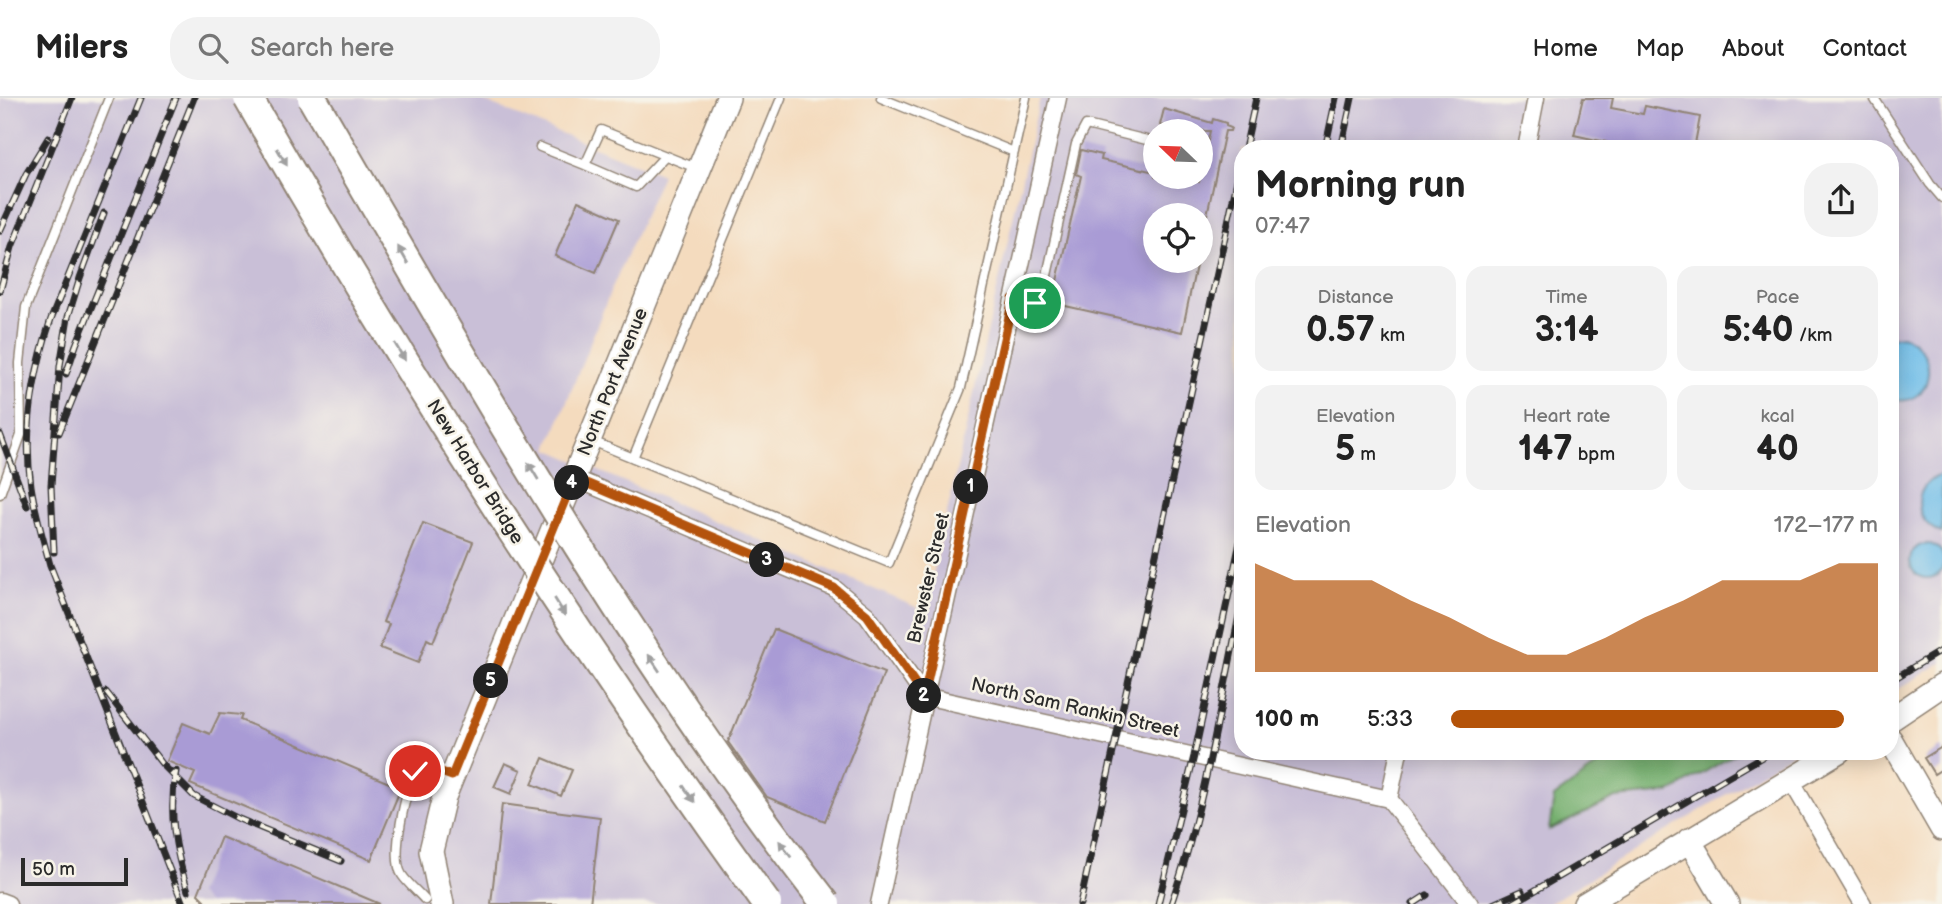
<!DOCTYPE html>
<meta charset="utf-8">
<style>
:root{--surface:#fff;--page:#f2f2f2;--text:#222;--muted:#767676;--line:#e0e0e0;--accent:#b45309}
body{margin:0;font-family:"Balsamiq Sans",sans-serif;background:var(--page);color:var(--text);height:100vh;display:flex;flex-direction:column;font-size:26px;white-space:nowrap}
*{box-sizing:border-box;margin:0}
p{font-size:23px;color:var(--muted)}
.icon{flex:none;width:38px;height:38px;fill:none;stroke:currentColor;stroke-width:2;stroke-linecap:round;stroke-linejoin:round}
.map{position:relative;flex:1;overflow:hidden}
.panel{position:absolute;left:1234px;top:42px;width:665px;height:620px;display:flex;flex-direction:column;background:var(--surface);border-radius:28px;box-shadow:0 4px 18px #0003}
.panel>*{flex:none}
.needle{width:46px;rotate:293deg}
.fabs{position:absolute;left:1143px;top:21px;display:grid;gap:14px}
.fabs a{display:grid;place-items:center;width:70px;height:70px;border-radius:50%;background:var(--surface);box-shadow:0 4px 18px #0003;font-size:35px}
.scale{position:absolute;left:21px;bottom:18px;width:107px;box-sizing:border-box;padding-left:7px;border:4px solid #2b2b2b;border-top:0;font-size:19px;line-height:24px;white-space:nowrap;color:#2b2b2b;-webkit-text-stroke:5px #f7f3e8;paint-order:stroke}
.pin{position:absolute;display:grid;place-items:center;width:60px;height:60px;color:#fff;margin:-30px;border:4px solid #fff;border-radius:50%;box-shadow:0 2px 7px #0007}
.km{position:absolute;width:35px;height:35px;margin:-18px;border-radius:50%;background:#222;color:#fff;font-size:19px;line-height:35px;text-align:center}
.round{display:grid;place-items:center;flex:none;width:74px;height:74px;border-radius:28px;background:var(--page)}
.head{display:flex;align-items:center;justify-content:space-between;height:119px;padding:0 21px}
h1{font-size:38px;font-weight:600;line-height:52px}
.metrics{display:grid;grid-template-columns:repeat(3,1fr);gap:10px;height:119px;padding:7px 21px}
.metrics div{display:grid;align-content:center;border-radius:18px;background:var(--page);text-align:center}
.metrics b{font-size:35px;font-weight:600}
.metrics small{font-size:19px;font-weight:400}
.metrics p{font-size:19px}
.chart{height:196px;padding:14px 21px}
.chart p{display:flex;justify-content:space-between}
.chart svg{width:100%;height:126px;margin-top:7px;fill:var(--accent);opacity:.7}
ul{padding:0 21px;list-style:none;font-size:23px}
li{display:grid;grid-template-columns:112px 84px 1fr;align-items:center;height:52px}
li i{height:18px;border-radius:9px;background:var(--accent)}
header{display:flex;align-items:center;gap:42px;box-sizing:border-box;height:98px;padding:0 35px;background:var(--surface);border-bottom:2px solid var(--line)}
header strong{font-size:33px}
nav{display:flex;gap:38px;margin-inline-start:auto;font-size:24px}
.search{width:490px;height:63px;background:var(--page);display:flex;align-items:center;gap:18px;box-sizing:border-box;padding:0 24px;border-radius:28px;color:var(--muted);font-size:26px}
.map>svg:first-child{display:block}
.industrial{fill:#c9bfd7;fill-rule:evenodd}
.forest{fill:#75af6e;stroke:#506d4c;stroke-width:2}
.water{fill:#6ebde9;stroke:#4c748a;stroke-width:2}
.building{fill:#a99bd5}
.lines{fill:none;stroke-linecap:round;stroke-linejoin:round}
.lane-casing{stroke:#908374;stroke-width:11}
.street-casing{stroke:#908374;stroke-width:19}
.secondary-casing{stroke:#908374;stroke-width:26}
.lane{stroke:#fff;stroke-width:8}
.street{stroke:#fff;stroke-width:16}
.secondary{stroke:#fff;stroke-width:23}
.rail-casing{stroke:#2b2b2b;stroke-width:7}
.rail{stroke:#f7f3e8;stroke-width:4.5;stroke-dasharray:13;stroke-linecap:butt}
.highway-bridge-casing{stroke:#908374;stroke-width:32;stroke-linecap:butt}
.highway-bridge{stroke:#fff;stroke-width:28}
.oneway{fill:#a0a0a0}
.route-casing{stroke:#fff;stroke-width:14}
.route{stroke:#b45309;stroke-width:9}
.labels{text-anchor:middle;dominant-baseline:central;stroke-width:5;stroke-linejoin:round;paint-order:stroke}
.street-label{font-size:19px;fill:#2b2b2b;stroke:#f7f3e8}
</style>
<header>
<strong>Milers</strong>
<div class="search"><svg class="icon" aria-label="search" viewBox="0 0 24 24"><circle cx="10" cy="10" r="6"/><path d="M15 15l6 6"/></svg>Search here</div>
<nav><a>Home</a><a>Map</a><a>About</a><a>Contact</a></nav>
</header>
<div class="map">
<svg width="1942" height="806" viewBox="0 0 1942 806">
<rect width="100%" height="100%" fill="#f7f3e8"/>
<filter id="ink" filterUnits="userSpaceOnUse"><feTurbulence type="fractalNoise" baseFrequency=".0143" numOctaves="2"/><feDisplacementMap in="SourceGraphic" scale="14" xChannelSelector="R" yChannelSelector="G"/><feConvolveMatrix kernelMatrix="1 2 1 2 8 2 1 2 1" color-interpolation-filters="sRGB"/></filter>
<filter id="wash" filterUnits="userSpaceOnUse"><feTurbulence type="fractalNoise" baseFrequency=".00686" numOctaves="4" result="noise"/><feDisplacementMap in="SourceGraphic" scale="28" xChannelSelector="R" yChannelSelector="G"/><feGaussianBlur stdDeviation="1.57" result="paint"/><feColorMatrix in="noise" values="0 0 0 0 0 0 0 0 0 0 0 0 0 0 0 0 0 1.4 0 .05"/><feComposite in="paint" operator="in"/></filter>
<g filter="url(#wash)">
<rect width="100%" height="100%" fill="#f4dbbe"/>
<path class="industrial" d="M 0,0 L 476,0 L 662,77 L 611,192 L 548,351 L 925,513 L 1040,0 L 1942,0 L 1942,564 L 1890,596 L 1890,51 L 1242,51 L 1242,653 L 1797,653 L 1548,806 L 0,806 ZM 1155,33 L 1200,33 L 1200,79 L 1155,79 ZM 1155,117 L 1200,117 L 1200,163 L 1155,163 Z"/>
<path class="forest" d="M 1618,653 L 1740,653 L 1669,695 L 1616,700 L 1549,732 L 1554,699 Z"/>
<path class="water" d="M 1901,238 C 1942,249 1935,313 1890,301 L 1890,240 Z
M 1942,377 L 1942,435 C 1912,425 1911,386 1942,377 Z
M1910 463a17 17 0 1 1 34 0a17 17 0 1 1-34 0Z"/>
<g id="blocks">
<path class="building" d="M 1583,0 L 1613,0 L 1611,10 L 1643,16 L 1645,8 L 1700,19 L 1694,51 L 1604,51 L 1606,44 L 1574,37 Z
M 1164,11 L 1212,25 L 1213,21 L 1226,25 L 1226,28 L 1231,30 L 1230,33 L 1225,33 L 1207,117 L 1155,117 L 1155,163 L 1197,163 L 1182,234 L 1052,205 L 1081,78 L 1076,76 L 1081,52 L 1102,57 L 1101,62 L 1155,74 L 1155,79 L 1175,79 L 1199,84 L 1210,33 L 1183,33 L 1160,27 Z
M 578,103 L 619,121 L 596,175 L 555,158 Z
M 423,425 L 473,444 L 433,544 L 427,541 L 418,565 L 380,550 L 389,526 L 383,524 Z
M 774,531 L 884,575 L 825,723 L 767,699 L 728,644 Z
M 220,615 L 242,617 L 240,622 L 401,690 L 371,762 L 190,686 L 195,675 L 167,663 L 183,625 L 210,636 Z
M 1942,649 L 1942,671 L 1934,676 L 1924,660 Z
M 543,660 L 572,672 L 561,698 L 532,686 Z
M 505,665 L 521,672 L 511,696 L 494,689 Z
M 502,706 L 600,719 L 590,806 L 491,806 Z
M 221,739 L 380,806 L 208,806 L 198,796 Z"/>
</g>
</g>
<g filter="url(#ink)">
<use href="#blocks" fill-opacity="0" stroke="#908374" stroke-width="2"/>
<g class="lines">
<g class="lane-casing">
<path id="lane" d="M 881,0 L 1014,54
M 1874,0 L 1930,86 L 1942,100
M 540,49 L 585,67
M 665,58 L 636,89 L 585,67 L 601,32 L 696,70
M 1013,201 L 1035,205 L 1042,200 L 1076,46 L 1086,27 L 1155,44
M 592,343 L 889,465 L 961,290 L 1026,0
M 633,360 L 781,0
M 0,396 L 21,337 L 20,265 L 26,209 L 109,0
M 425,802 C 418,794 408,786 402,777 C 390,759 406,692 415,673 L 428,669 L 450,677"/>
</g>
<g class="street-casing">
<path id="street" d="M 1526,51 L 1536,0
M 574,380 L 834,490 L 867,517 L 924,598 L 1389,701 L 1470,806
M 1790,681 L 1863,806
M 1389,701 L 1399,653
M 0,803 L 8,806
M 879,806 L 1058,0"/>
</g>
<g class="secondary-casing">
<path id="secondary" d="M 1890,622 L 1942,587
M 1890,641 L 1942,731
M 1689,742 L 1727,806
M 442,806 L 431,753 L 444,699 L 728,0
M 1585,806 L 1839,653"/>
</g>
<use href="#lane" class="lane"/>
<use href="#street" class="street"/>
<use href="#secondary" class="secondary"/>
<g class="rail-casing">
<path id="rail" d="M 141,0 L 51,221 C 34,273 23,333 31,388 C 35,415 43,440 50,467 L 183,806
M 1245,51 L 1256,0
M 1325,51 L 1336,0
M 1341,51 L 1352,0
M 0,133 L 26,76 L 48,40
M 0,193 L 12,149 L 72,0
M 66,276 L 76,247 L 176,0
M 59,335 L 194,0
M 0,336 L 27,408
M 54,454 L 51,387 L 60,268 L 68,219 L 80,180 L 104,115
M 1890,583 L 1942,552
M 106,594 L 163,667 L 194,698 L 239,721 L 341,763
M 176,673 C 168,715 175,752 188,793
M 1080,806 L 1242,60
M 1158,806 L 1194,658 L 1242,435
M 1171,806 C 1204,711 1221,602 1242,504
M 1413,806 L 1427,797
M 1493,806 L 1522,793
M 1512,806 L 1772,653"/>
</g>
<use href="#rail" class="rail"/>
<g class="highway-bridge-casing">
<path id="highway-bridge" d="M 248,0 C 407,277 580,547 767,806
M 312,0 C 472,275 630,554 826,806"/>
</g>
<use href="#highway-bridge" class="highway-bridge"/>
</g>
<defs><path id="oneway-solid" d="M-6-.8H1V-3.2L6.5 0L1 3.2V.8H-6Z" transform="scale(1.75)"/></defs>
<g class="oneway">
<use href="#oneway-solid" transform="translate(282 59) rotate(60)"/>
<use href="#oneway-solid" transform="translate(403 157) rotate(-120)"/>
<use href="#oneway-solid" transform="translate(400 254) rotate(59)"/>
<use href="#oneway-solid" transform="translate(533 373) rotate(-121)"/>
<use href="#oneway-solid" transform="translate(560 509) rotate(58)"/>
<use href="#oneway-solid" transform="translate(654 565) rotate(-124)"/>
<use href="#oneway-solid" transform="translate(689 696) rotate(55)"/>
<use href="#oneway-solid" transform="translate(785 751) rotate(-126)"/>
</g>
</g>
<g class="lines" filter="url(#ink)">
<g class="route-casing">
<path id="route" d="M 415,673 L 428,669 L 452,678 L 574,380 L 834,490 L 867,517 L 924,598 L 1013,201 L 1035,205"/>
</g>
<use href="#route" class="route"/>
</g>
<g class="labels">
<g class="street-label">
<text transform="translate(613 284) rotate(-68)">North Port Avenue</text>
<text transform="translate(475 374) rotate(58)">New Harbor Bridge</text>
<text transform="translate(929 480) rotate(-77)">Brewster Street</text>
<text transform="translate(1075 610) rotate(13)">North Sam Rankin Street</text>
</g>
</g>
</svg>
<div class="fabs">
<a><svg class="needle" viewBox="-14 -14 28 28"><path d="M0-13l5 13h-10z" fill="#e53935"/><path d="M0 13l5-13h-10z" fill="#767676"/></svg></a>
<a><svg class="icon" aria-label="locate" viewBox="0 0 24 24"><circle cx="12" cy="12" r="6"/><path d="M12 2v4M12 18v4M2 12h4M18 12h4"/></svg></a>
</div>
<div class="scale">50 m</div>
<div class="pin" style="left:1035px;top:205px;background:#1e9e55"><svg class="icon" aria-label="arrive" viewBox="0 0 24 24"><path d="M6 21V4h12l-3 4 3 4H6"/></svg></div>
<div class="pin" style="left:415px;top:673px;background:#d93025"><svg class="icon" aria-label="check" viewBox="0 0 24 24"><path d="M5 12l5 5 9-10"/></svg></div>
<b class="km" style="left:971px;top:389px">1</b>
<b class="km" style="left:924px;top:598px">2</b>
<b class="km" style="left:767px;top:462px">3</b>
<b class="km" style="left:572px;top:385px">4</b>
<b class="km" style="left:491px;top:583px">5</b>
<section class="panel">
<div class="head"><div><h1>Morning run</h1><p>07:47</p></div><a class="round"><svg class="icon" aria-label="share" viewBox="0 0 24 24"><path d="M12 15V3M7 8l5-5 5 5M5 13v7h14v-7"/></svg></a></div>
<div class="metrics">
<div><p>Distance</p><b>0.57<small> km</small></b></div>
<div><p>Time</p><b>3:14</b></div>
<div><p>Pace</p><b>5:40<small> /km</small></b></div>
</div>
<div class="metrics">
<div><p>Elevation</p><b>5<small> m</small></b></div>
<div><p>Heart rate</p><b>147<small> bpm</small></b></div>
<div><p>kcal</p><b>40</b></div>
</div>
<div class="chart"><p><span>Elevation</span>172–177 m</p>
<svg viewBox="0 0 160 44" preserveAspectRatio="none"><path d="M0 44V6L10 12L20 12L30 12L40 19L50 25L60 32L70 38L80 38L90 32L100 25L110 19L120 12L130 12L140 12L150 6L160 6V44z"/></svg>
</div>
<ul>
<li><b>100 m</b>5:33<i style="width:92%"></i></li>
</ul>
</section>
</div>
